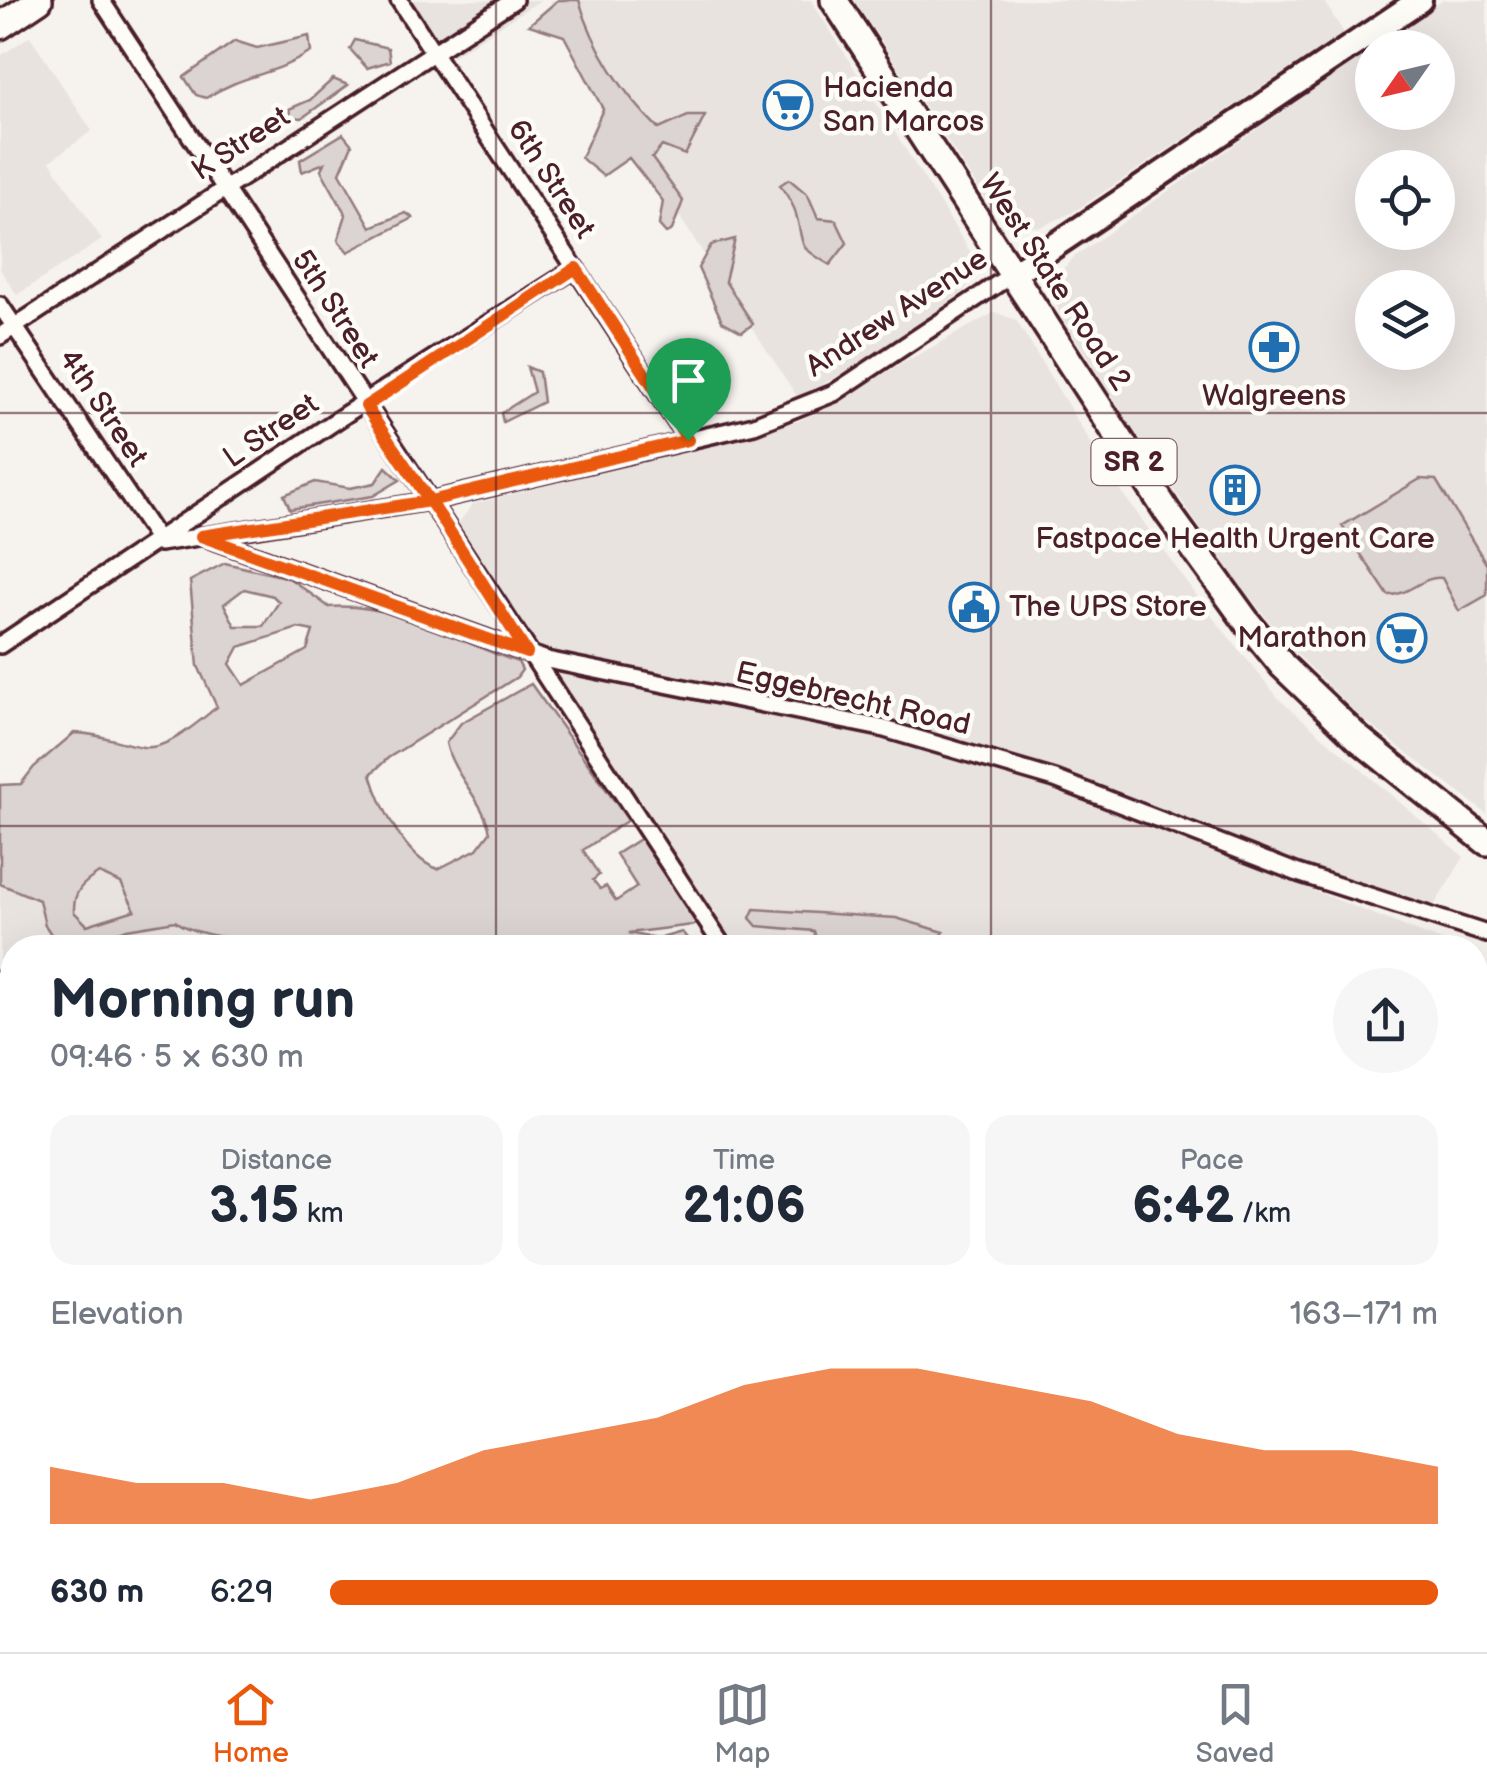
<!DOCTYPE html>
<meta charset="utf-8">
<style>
:root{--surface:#fff;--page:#f6f6f7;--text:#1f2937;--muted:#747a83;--line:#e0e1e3;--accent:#ea580c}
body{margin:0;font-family:"Balsamiq Sans",sans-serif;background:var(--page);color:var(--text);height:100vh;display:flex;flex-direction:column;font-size:38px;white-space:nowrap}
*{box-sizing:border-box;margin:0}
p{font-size:32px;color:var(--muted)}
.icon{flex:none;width:55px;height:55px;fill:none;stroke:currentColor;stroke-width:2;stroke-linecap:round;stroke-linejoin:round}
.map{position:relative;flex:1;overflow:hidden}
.panel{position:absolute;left:0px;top:935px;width:1488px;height:718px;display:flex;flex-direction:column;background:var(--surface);border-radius:40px 40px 0 0;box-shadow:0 10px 40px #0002}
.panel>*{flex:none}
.needle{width:65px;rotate:236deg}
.fabs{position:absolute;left:1355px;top:30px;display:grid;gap:20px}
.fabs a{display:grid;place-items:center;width:100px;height:100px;border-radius:50%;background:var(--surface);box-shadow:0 10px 40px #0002;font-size:50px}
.pin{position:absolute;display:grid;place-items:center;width:85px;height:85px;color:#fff;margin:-102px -42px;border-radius:50% 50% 50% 0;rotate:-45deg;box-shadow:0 0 10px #0007}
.pin .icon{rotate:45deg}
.round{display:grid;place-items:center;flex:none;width:105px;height:105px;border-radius:52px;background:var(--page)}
.overview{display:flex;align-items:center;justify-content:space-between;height:170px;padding:0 50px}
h1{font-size:55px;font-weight:800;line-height:75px}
.figures{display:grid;grid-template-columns:repeat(3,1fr);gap:15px;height:170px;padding:10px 50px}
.figures div{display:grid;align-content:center;border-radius:25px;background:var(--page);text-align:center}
.figures b{font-size:50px;font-weight:800}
.figures small{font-size:28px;font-weight:400}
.figures p{font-size:28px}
.chart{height:280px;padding:20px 50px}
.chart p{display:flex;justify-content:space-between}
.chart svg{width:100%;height:180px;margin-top:10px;fill:var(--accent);opacity:.7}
ul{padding:0 50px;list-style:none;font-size:32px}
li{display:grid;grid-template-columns:160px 120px 1fr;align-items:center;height:75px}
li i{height:25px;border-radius:12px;background:var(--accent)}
.tab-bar{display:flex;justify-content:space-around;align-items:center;height:140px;border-top:2px solid var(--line);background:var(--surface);font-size:28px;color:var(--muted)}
.tab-bar a{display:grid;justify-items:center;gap:5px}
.tab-bar .active{color:var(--accent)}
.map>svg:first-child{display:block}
.built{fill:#e9e3e0;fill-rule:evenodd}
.green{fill:#dcd4d2;stroke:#937a7e;stroke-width:2.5;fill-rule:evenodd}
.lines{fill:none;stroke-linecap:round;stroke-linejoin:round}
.street-casing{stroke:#4a1f2b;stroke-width:22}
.secondary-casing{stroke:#4a1f2b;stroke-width:30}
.primary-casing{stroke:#4a1f2b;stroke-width:32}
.street{stroke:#fdfcf7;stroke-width:15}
.secondary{stroke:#fdfcf7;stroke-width:22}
.primary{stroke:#fdfcf7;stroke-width:25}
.route-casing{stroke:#fff;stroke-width:20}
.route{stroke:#ea580c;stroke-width:12}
.grid{fill:none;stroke:#4a1f2b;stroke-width:2.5;stroke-opacity:0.55}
.labels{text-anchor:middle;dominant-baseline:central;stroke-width:9;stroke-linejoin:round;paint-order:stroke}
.shield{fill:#fdfcf7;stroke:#806168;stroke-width:2.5}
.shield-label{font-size:28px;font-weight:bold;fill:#4a1f2b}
.poi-label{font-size:30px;fill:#4a1f2b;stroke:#fdfcf7;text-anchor:start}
.street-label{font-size:30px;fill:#4a1f2b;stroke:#fdfcf7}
</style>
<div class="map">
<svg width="1487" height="1652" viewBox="0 0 1487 1652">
<rect width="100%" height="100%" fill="#f6f3ef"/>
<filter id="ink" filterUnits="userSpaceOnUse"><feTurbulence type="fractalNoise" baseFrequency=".01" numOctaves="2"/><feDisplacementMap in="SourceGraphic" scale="20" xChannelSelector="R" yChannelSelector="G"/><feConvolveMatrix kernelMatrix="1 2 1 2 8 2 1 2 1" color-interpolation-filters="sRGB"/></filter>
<g filter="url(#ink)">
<path class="built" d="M 409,0 L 541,0 L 453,56 Z
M 550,0 L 811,0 L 975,259 L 974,276 L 964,291 L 865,361 L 798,398 L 594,86 Z
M 854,0 L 1323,0 L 1344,33 L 1072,213 L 1041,227 L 1019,226 L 992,209 Z
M 1443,0 L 1487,0 L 1487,814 L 1360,717 L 1291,648 L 1239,584 L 1153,460 L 1059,313 L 1055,293 L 1062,270 L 1075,256 L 1372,49 L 1372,112 L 1438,112 L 1438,48 L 1375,47 ZM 1372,168 L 1438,168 L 1438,232 L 1372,232 ZM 1372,288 L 1438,288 L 1438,352 L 1372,352 Z
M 30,36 L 92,131 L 50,161 L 102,240 L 17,295 L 0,269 L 0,56 Z
M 995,312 L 1016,320 L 1116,484 L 1207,610 L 1280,700 L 1464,857 L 1431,911 L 1005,755 L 878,718 L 542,650 L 532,643 L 459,530 L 459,522 L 473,504 L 799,421 Z
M 566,672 L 904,742 L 1043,784 L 1457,947 L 763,948 L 731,943 L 556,682 L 558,675 Z
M 0,818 L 206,848 L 281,947 L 12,948 L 12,972 L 0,969 Z
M 1475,1180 L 1487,1199 L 1487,1466 L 1475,1473 Z"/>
<path class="green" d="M 558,0 L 579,0 C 593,48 623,94 659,129 L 688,116 L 705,116 L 685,155 L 662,146 L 652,158 L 683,201 L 672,230 L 666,233 L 659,225 L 663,201 L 629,158 L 603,176 L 581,158 L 603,109 L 564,36 L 529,25 Z
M 309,36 L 311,52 C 273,76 243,74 206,98 L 196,95 L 184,77 L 235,41 L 257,48 Z
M 355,40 L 388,48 L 390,61 L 367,68 L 350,49 Z
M 333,79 L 348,85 L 302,118 L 291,117 L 289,109 L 310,100 Z
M 343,134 L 352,145 L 340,173 L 371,227 L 406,213 L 413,218 L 348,252 L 338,240 L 346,215 L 321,170 L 324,163 L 302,172 L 300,160 Z
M 789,179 L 808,195 L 818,218 L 836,220 L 847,243 L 830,265 C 796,245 805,248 796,214 C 794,204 785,193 780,185 Z
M 735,239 L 725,281 L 753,324 L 742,332 L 722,321 L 698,268 L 711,245 Z
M 527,367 L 539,372 L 543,402 L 503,422 L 501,413 L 534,392 Z
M 386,467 L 400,480 L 373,496 L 290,509 L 284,495 L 315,482 L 350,488 L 375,483 Z
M 1420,479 L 1436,480 L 1487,565 L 1487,595 L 1459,611 L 1442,578 C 1423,575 1409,596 1388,595 L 1342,526 Z
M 225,563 L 289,578 L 329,607 C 397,602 454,641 518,662 L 522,670 L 517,677 L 388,758 L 371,774 C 380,806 406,859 438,869 L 477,849 L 490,832 C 483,799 453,776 446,743 L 461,723 L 531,684 L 628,820 L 583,850 L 599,875 L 593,880 L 600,889 L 606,886 L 616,901 L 637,887 L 616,854 L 641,838 L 701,924 L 628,933 L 658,939 L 682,932 L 695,948 C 607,947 226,963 175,921 L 127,929 L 77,947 L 58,945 L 45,925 L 39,900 L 0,884 L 0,785 L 21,784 L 34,767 L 74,733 C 99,733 118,743 143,747 C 167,751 199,721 217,707 L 198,666 L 190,581 ZM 244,589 L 273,596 L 279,602 L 263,626 L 235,626 L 224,604 ZM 298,628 L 313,631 L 307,650 L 244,685 L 230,664 L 239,647 ZM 99,873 L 121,883 L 135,910 L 87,925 L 74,912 C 73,891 83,883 99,873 Z
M 754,909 L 896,918 L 944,932 L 935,946 L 818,947 L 814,931 L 757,926 L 750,918 Z
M 1475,1114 L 1487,1123 L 1487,1169 L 1475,1173 Z
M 1487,1477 L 1487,1652 L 1360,1652 L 1361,1643 L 1347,1640 L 1475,1640 L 1475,1485 Z
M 0,1613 L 12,1619 L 12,1640 L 127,1641 L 121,1652 L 66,1643 L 65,1652 L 1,1652 Z
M 883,1640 L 951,1640 L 956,1648 L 965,1640 L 1049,1640 L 1046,1652 L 888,1652 Z"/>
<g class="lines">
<g class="street-casing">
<path id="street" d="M 101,0 L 724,948
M 399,0 L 688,440
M 0,305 L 160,543
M 0,336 L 514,0
M 201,536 L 547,660 L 881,728 L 1055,779 L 1298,873 L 1487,934
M 160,543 L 430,501 L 754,425 L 834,393 L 1011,275
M 0,645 L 349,412 L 576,268
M 0,979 L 12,989
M 1475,1071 L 1487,1063
M 0,1232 L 12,1253
M 263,1640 L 271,1652
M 1177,1640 L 1184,1652
M 579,1652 L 597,1640"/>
</g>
<g class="secondary-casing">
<path id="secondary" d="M 1011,275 L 1420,0"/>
</g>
<g class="primary-casing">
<path id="primary" d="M 834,0 L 1168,513 L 1247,622 L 1283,666 L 1359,739 L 1487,842
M 0,26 L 39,0"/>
</g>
<use href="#street" class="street"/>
<use href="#secondary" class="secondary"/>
<use href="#primary" class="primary"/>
</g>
</g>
<g class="lines" filter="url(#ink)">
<g class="route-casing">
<path id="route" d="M 688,440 L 430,501 L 201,536 L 527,653 L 440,516 C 415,479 389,443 366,406 L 576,268 L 688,440"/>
</g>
<use href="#route" class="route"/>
</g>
<path class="grid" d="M 496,0 L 496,948M 991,0 L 991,948M 0,413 L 1487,413M 0,826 L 1487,826M 0,1239 L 12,1239M 1475,1239 L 1487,1239M 496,1640 L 496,1652M 991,1640 L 991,1652"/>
<defs>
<g id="supermarket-ring" transform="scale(2.5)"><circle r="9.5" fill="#fdfcf7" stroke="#1f6fb2" stroke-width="1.5"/><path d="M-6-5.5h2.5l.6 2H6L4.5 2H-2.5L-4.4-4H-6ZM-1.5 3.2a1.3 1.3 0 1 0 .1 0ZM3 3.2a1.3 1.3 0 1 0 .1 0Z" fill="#1f6fb2"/></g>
<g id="pharmacy-ring" transform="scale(2.5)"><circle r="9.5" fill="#fdfcf7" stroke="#1f6fb2" stroke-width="1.5"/><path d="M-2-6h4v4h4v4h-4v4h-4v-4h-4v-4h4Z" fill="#1f6fb2"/></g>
<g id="building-ring" transform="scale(2.5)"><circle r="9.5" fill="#fdfcf7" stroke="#1f6fb2" stroke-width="1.5"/><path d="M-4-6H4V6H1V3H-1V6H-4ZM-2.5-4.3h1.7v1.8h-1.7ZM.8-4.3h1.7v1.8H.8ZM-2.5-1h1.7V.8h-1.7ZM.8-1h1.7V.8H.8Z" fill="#1f6fb2"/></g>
<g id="civic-ring" transform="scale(2.5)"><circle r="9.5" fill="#fdfcf7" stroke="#1f6fb2" stroke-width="1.5"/><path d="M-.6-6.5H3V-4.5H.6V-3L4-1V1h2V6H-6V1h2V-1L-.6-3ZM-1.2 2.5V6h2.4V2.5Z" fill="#1f6fb2"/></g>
</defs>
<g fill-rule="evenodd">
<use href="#supermarket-ring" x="788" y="105"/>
<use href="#pharmacy-ring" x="1274" y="347"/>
<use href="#building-ring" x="1235" y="490"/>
<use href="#civic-ring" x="974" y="607"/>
<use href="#supermarket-ring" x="1402" y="638"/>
</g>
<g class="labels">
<rect class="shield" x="1091.5" y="439" width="85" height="46" rx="8"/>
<g class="shield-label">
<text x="1134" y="462">SR 2</text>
</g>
<g class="poi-label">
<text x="823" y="88">Hacienda<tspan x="823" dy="34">San Marcos</tspan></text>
<text x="1274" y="396" text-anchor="middle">Walgreens</text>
<text x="1235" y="539" text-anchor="middle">Fastpace Health Urgent Care</text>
<text x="1009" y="607">The UPS Store</text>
<text x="1367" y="638" text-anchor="end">Marathon</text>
</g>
<g class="street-label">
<text transform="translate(241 144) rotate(-33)">K Street</text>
<text transform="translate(551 179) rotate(57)">6th Street</text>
<text transform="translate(1055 282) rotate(57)">West State Road 2</text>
<text transform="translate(335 309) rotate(57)">5th Street</text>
<text transform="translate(897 313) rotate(-33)">Andrew Avenue</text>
<text transform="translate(103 408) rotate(56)">4th Street</text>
<text transform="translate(271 431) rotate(-34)">L Street</text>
<text transform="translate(853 699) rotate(13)">Eggebrecht Road</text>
</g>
</g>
</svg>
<div class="fabs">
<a><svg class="needle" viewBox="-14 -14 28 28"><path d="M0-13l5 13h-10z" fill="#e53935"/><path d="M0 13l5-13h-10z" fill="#747a83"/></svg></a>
<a><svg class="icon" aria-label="locate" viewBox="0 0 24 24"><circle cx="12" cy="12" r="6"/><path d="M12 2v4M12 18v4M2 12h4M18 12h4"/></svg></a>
<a><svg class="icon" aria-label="layers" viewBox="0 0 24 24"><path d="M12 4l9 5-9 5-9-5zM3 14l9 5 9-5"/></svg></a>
</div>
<div class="pin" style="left:688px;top:440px;background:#1e9e55"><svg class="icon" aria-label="arrive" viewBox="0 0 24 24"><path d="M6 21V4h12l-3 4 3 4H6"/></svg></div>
<section class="panel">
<div class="overview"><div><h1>Morning run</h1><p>09:46 · 5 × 630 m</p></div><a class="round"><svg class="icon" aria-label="share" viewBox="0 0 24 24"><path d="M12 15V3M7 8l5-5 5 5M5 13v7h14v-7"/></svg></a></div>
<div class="figures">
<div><p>Distance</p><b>3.15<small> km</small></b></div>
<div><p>Time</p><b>21:06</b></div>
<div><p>Pace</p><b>6:42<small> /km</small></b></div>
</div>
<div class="chart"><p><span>Elevation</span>163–171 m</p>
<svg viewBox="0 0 160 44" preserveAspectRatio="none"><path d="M0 44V30L10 34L20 34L30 38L40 34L50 26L60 22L70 18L80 10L90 6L100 6L110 10L120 14L130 22L140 26L150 26L160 30V44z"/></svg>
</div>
<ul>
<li><b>630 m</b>6:29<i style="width:100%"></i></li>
</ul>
</section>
</div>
<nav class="tab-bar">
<a class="active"><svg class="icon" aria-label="home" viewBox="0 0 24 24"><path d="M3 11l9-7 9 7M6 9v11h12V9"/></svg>Home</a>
<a><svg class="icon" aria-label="map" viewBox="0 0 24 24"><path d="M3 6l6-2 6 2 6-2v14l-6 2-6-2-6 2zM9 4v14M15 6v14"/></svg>Map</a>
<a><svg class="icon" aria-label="saved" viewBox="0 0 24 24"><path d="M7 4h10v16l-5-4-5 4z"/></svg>Saved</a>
</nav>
